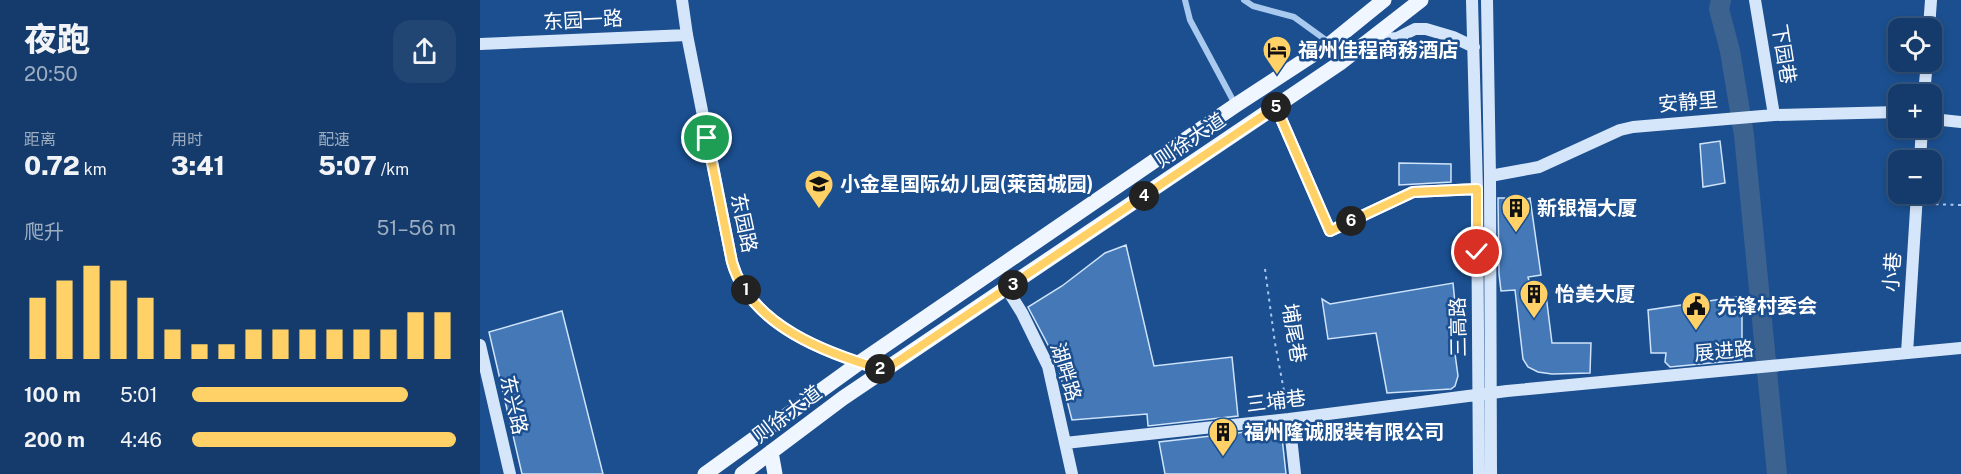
<!DOCTYPE html>
<html lang="zh">
<meta charset="utf-8">
<style>
:root{--surface:#143b6b;--page:#214673;--text:#f1f3f6;--muted:#9dadc1;--line:#33557e;--accent:#ffd166}
body{margin:0;font-family:"Public Sans","Noto Sans SC",sans-serif;background:var(--page);color:var(--text);height:100vh;display:flex;flex-direction:column;font-size:22px;white-space:nowrap}
*{box-sizing:border-box;margin:0}
p{font-size:20px;color:var(--muted)}
.icon{flex:none;width:33px;height:33px;fill:none;stroke:currentColor;stroke-width:2;stroke-linecap:round;stroke-linejoin:round}
.map{position:relative;flex:1;overflow:hidden}
.drawer{display:flex;flex-direction:column;background:var(--surface);width:480px}
.drawer>*{flex:none}
.fabs{position:absolute;left:1408px;top:18px;display:grid;gap:12px}
.fabs a{display:grid;place-items:center;width:54px;height:54px;border-radius:12px;background:var(--surface);box-shadow:0 3px 9px #0003,0 0 0 2px var(--line);font-size:30px}
.pin{position:absolute;display:grid;place-items:center;width:51px;height:51px;color:#fff;margin:-26px;border:3px solid #fff;border-radius:50%;box-shadow:0 2px 6px #0007}
.km{position:absolute;width:30px;height:30px;margin:-15px;border-radius:50%;background:#222;color:#fff;font-size:16px;line-height:30px;text-align:center}
.round{display:grid;place-items:center;flex:none;width:63px;height:63px;border-radius:18px;background:var(--page)}
.head{display:flex;align-items:center;justify-content:space-between;height:102px;padding:0 24px}
h1{font-size:33px;font-weight:800;line-height:45px}
.metrics{display:grid;grid-template-columns:repeat(3,1fr);gap:9px;height:102px;padding:6px 24px}
.metrics div{display:grid;align-content:center}
.metrics b{font-size:26px;font-weight:800}
.metrics small{font-size:16px;font-weight:400}
.metrics p{font-size:16px}
.chart{height:168px;padding:12px 24px}
.chart p{display:flex;justify-content:space-between}
.chart svg{width:100%;height:108px;margin-top:6px;stroke:var(--accent);stroke-width:6}
ul{padding:0 24px;list-style:none;font-size:20px}
li{display:grid;grid-template-columns:96px 72px 1fr;align-items:center;height:45px}
li i{height:15px;border-radius:8px;background:var(--accent)}
main{display:flex;flex:1;min-height:0}
.map>svg:first-child{display:block}
.lines{fill:none;stroke-linecap:round;stroke-linejoin:round}
.river{stroke:#3c6290;stroke-width:20}
.building{fill:#4478b7;stroke:#cfe3fa;stroke-width:1.5}
.path{stroke:#a9c9ee;stroke-width:2;stroke-dasharray:3 4.5;stroke-linecap:butt}
.street{stroke:#a9c9ee;stroke-width:6}
.secondary{stroke:#d6e6fa;stroke-width:12}
.primary{stroke:#f0f6ff;stroke-width:15}
.route-casing{stroke:#fff;stroke-width:12}
.route{stroke:#ffd166;stroke-width:8}
.labels{text-anchor:middle;dominant-baseline:central;stroke-width:5;stroke-linejoin:round;paint-order:stroke}
.street-label{font-size:20px;fill:#fff;stroke:#1b4f8f}
.poi-label{font-size:20px;font-weight:bold;fill:#fff;stroke:#1b4f8f;text-anchor:start}
</style>
<main>
<section class="drawer">
<div class="head"><div><h1>夜跑</h1><p>20:50</p></div><a class="round"><svg class="icon" aria-label="share" viewBox="0 0 24 24"><path d="M12 15V3M7 8l5-5 5 5M5 13v7h14v-7"/></svg></a></div>
<div class="metrics">
<div><p>距离</p><b>0.72<small> km</small></b></div>
<div><p>用时</p><b>3:41</b></div>
<div><p>配速</p><b>5:07<small> /km</small></b></div>
</div>
<div class="chart"><p><span>爬升</span>51–56 m</p>
<svg viewBox="0 0 160 44" preserveAspectRatio="none"><path d="M5 44V19M15 44V12M25 44V6M35 44V12M45 44V19M55 44V32M65 44V38M75 44V38M85 44V32M95 44V32M105 44V32M115 44V32M125 44V32M135 44V32M145 44V25M155 44V25"/></svg>
</div>
<ul>
<li><b>100 m</b>5:01<i style="width:82%"></i></li>
<li><b>200 m</b>4:46<i style="width:100%"></i></li>
</ul>
</section>
<div class="map">
<svg width="1481" height="474" viewBox="0 0 1481 474">
<rect width="100%" height="100%" fill="#1b4f8f"/>
<g class="lines">
<path class="river" d="M 1241,0 L 1239,9 L 1250,51 L 1264,135 L 1297,474"/>
</g>
<path class="building" d="M 1240,141 L 1245,183 L 1223,187 L 1220,144 Z
M 919,163 L 971,164 L 971,182 L 919,185 Z
M 1018,198 L 1025,198 L 1028,206 L 1050,198 L 1061,275 L 1048,277 L 1053,296 L 1066,295 L 1072,343 L 1111,343 L 1110,373 L 1072,374 L 1058,372 L 1048,367 L 1043,359 L 1035,290 L 1021,291 L 1019,274 Z
M 646,245 L 674,366 L 752,357 L 758,416 L 668,426 L 667,414 L 592,420 L 577,362 L 548,307 L 582,286 L 625,253 Z
M 973,283 L 977,323 L 971,324 L 978,376 L 975,386 L 971,389 L 907,393 L 896,333 L 848,339 L 842,299 L 850,304 Z
M 1262,296 L 1262,360 L 1190,367 L 1185,362 L 1186,353 L 1171,353 L 1168,310 Z
M 82,311 L 123,474 L 42,474 L 9,332 Z
M 801,428 L 806,474 L 685,474 L 679,442 Z"/>
<g class="lines">
<path class="path" d="M 1448,204 L 1481,205
M 785,269 L 795,343 L 807,407"/>
<path class="street" d="M 705,0 L 710,20 L 755,104
M 764,0 L 773,6 L 814,17 L 850,43"/>
<path class="secondary" d="M 202,0 L 207,35 L 252,262 C 270,326 348,354 405,371
M 992,0 L 997,189 L 999,474
M 1007,0 L 1010,176 L 1011,474
M 1275,0 L 1294,115
M 1449,28 L 1451,0
M 889,41 L 917,38 L 935,29 L 946,29 L 973,37 L 994,47
M 0,44 L 207,35
M 1444,94 L 1447,62
M 796,107 L 850,231 L 933,192 L 997,189
M 1452,119 L 1481,122
M 1440,160 L 1442,128
M 1010,176 L 1059,167 L 1140,130 L 1153,127 L 1294,115 L 1419,112
M 527,289 L 542,313 L 568,366 L 592,474
M 0,345 L 30,474
M 1427,353 L 1437,194
M 809,419 L 815,474
M 585,443 L 809,419 L 1027,391 L 1481,348"/>
<path class="primary" d="M 291,452 L 295,474
M 225,474 L 379,363 L 756,105 L 851,43 L 904,0
M 262,474 L 363,398 L 860,63 L 941,0"/>
</g>
<g class="lines">
<g class="route-casing">
<path id="route" d="M 227,138 L 252,262 C 270,326 348,354 405,370 L 796,107 L 850,231 L 933,192 L 997,189 L 997,252"/>
</g>
<use href="#route" class="route"/>
</g>
<defs>
<g id="hotel-pin" transform="scale(1.5)"><path d="M0 17L-7.5 6A9.5 9.5 0 1 1 7.5 6Z" fill="#ffd166" stroke="#1b4f8f"/><path d="M-6-4.5h1.5V1H6V5H4.5V3h-9V5H-6ZM-4 0a1.8 1.8 0 1 1 3.6 0ZM.5 0V-2.5h3Q6-2.5 6 0Z" fill="#111"/></g>
<g id="school-pin" transform="scale(1.5)"><path d="M0 17L-7.5 6A9.5 9.5 0 1 1 7.5 6Z" fill="#ffd166" stroke="#1b4f8f"/><path d="M0-5L7-2L0 1L-7-2ZM-4 1L0 2.5L4 1V4Q0 6-4 4Z" fill="#111"/></g>
<g id="building-pin" transform="scale(1.5)"><path d="M0 17L-7.5 6A9.5 9.5 0 1 1 7.5 6Z" fill="#ffd166" stroke="#1b4f8f"/><path d="M-4-6H4V6H1V3H-1V6H-4ZM-2.5-4.3h1.7v1.8h-1.7ZM.8-4.3h1.7v1.8H.8ZM-2.5-1h1.7V.8h-1.7ZM.8-1h1.7V.8H.8Z" fill="#111"/></g>
<g id="civic-pin" transform="scale(1.5)"><path d="M0 17L-7.5 6A9.5 9.5 0 1 1 7.5 6Z" fill="#ffd166" stroke="#1b4f8f"/><path d="M-.6-6.5H3V-4.5H.6V-3L4-1V1h2V6H-6V1h2V-1L-.6-3ZM-1.2 2.5V6h2.4V2.5Z" fill="#111"/></g>
</defs>
<g fill-rule="evenodd">
<use href="#hotel-pin" x="797" y="50"/>
<use href="#school-pin" x="339" y="184"/>
<use href="#building-pin" x="1036" y="208"/>
<use href="#building-pin" x="1054" y="294"/>
<use href="#civic-pin" x="1216" y="306"/>
<use href="#building-pin" x="743" y="432"/>
</g>
<g class="labels">
<g class="street-label">
<text transform="translate(103 20) rotate(-3)">东园一路</text>
<text transform="translate(1304 54) rotate(81)">下园巷</text>
<text transform="translate(1208 102) rotate(-5)">安静里</text>
<text transform="translate(710 140) rotate(-34)">则徐大道</text>
<text transform="translate(264 223) rotate(78)">东园路</text>
<text transform="translate(1412 272) rotate(-86)">小巷</text>
<text transform="translate(978 327) rotate(-91)">三高路</text>
<text transform="translate(814 333) rotate(81)">埔尾巷</text>
<text transform="translate(1244 351) rotate(-5)">展进路</text>
<text transform="translate(586 372) rotate(73)">湖畔路</text>
<text transform="translate(796 401) rotate(-7)">三埔巷</text>
<text transform="translate(34 405) rotate(77)">东兴路</text>
<text transform="translate(307 414) rotate(-37)">则徐大道</text>
</g>
<g class="poi-label">
<text x="818" y="50">福州佳程商務酒店</text>
<text x="360" y="184">小金星国际幼儿园(莱茵城园)</text>
<text x="1057" y="208">新银福大厦</text>
<text x="1075" y="294">怡美大厦</text>
<text x="1237" y="306">先锋村委会</text>
<text x="764" y="432">福州隆诚服装有限公司</text>
</g>
</g>
</svg>
<div class="fabs">
<a><svg class="icon" aria-label="locate" viewBox="0 0 24 24"><circle cx="12" cy="12" r="6"/><path d="M12 2v4M12 18v4M2 12h4M18 12h4"/></svg></a>
<a>+</a>
<a>−</a>
</div>
<div class="pin" style="left:227px;top:138px;background:#1e9e55"><svg class="icon" aria-label="arrive" viewBox="0 0 24 24"><path d="M6 21V4h12l-3 4 3 4H6"/></svg></div>
<div class="pin" style="left:997px;top:252px;background:#d93025"><svg class="icon" aria-label="check" viewBox="0 0 24 24"><path d="M5 12l5 5 9-10"/></svg></div>
<b class="km" style="left:266px;top:290px">1</b>
<b class="km" style="left:400px;top:369px">2</b>
<b class="km" style="left:533px;top:285px">3</b>
<b class="km" style="left:664px;top:196px">4</b>
<b class="km" style="left:796px;top:107px">5</b>
<b class="km" style="left:871px;top:221px">6</b>
</div>
</main>
